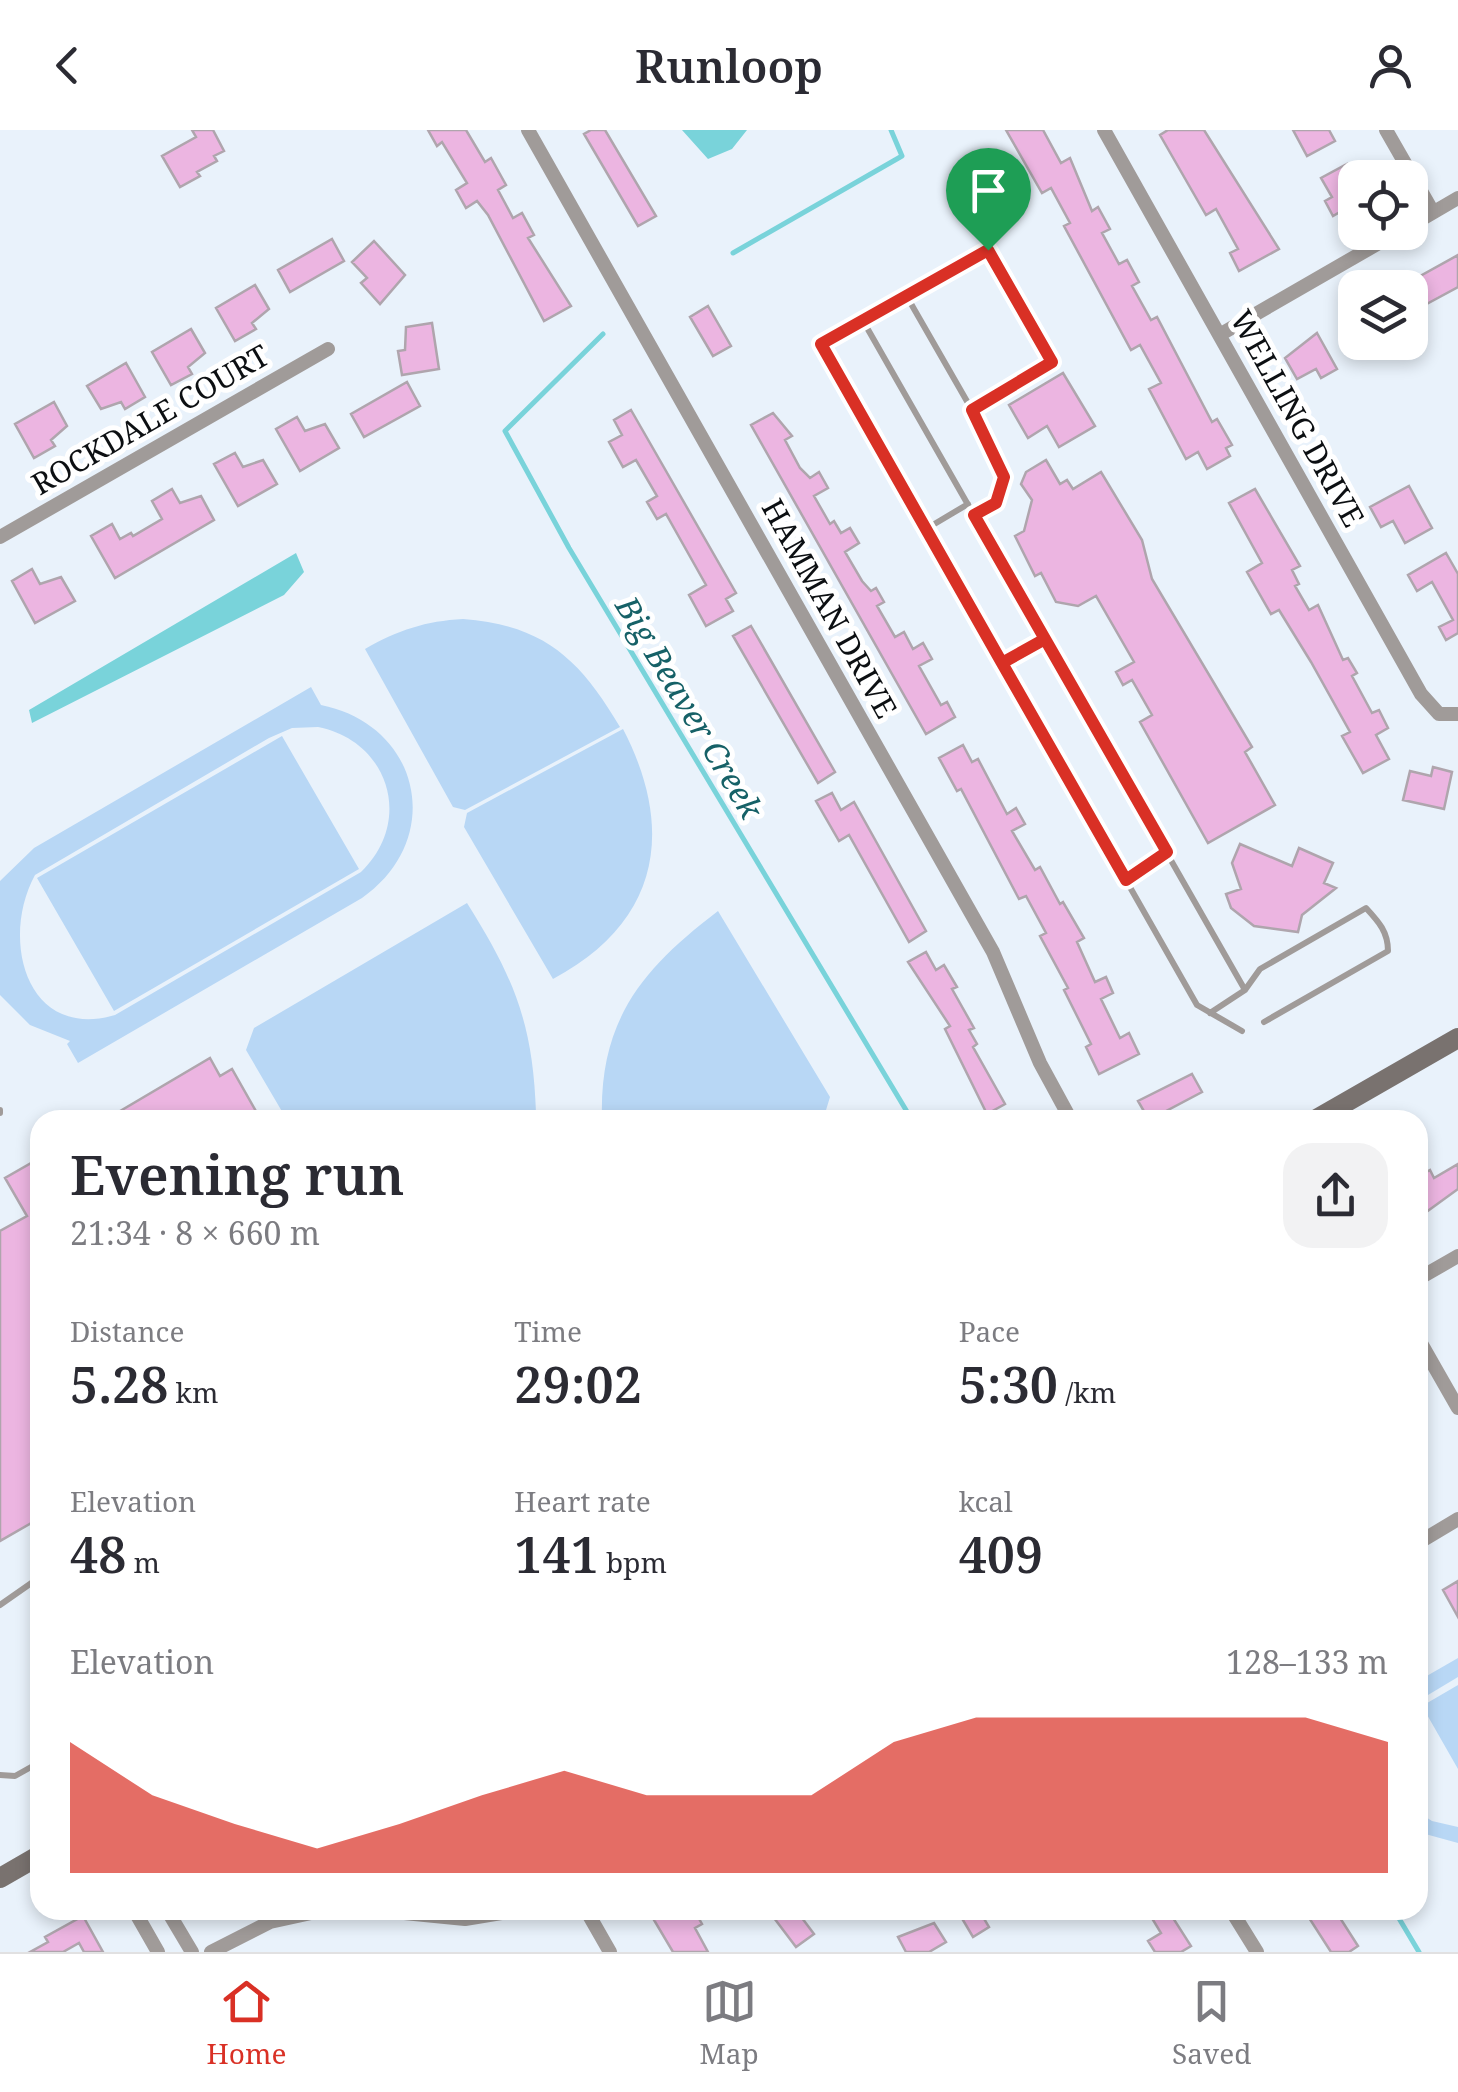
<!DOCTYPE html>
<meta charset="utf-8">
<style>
:root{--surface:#fff;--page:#f2f2f3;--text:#2b2b33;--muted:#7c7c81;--line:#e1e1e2;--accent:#d93025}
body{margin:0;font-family:"Noto Serif",serif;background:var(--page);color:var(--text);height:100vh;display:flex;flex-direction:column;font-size:38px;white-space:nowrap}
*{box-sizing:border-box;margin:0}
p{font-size:32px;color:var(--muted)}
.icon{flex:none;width:55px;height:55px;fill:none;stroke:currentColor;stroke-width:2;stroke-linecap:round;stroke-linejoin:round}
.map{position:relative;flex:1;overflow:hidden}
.side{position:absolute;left:30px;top:980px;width:1398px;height:810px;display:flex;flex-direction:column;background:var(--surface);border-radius:30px;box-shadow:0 5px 15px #0003}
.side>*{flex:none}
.buttons{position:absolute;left:1338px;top:30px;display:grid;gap:20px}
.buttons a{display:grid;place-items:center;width:90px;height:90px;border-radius:20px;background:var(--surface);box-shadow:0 5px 15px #0003;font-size:50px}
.pin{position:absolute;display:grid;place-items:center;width:85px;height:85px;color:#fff;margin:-102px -42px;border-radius:50% 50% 50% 0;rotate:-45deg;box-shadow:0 0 10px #0007}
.pin .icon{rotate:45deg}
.round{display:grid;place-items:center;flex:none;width:105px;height:105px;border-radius:30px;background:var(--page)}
.overview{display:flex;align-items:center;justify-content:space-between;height:170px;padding:0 40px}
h1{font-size:55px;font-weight:600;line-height:75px}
.metrics{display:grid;grid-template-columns:repeat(3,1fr);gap:15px;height:170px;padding:10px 40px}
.metrics div{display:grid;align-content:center}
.metrics b{font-size:50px;font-weight:600}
.metrics small{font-size:28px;font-weight:400}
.metrics p{font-size:28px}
.chart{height:280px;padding:20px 40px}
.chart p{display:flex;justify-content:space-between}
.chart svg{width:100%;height:180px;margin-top:10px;fill:var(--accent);opacity:.7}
header{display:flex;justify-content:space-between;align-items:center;height:130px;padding:0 40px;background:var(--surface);font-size:45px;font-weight:600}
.dock{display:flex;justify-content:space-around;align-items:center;height:140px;border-top:2px solid var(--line);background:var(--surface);font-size:28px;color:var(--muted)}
.dock a{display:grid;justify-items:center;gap:5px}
.dock .active{color:var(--accent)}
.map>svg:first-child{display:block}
.green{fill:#b8d7f5;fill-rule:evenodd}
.water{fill:#79d3da}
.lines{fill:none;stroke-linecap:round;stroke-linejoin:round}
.stream{stroke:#79d3da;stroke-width:5}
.building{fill:#ecb5e1;stroke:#afa5ad;stroke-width:2.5}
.lane{stroke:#a09b99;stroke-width:6}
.street{stroke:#a09b99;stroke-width:14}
.secondary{stroke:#79726f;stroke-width:20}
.route-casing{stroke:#fff;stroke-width:20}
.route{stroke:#d93025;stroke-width:12}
.labels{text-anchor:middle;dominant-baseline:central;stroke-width:10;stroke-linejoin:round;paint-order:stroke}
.street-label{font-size:30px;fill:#0c0f12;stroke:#fff}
.water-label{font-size:32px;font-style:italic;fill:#166167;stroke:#fff}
</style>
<header><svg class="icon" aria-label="back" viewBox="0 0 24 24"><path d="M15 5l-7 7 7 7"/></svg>Runloop<svg class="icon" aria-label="person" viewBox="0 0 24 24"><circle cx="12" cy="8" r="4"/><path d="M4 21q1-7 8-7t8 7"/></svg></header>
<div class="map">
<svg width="1458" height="1822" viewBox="0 0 1458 1822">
<rect width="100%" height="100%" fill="#e9f2fb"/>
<path class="green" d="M 463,489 C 544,495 580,529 620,597 L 465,680 L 453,677 L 365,519 C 398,500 426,491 463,489 Z
M 311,557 L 321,575 C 421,595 446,709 362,768 L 78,933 L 67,914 L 70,911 L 30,895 L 0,865 L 0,751 L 34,718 ZM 318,597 C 389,611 414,691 361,742 L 115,885 C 26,911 0,809 35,745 L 269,608 L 292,598 Z
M 623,599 C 676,701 659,793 553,849 L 464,697 L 467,683 Z
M 282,606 L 359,739 L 114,881 L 37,748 Z
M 467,773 C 514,848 533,893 536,983 L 533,990 L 287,990 L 246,920 L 254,898 Z
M 718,781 L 830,967 L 823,990 L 602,990 C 599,890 642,839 718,781 Z
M 1458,1528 L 1458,1547 L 1418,1571 L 1418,1551 Z
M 1458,1555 L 1458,1639 L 1422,1576 Z
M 1418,1682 L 1432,1691 L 1458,1697 L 1458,1713 L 1418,1702 Z"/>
<path class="water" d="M 682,0 L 747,0 L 732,19 L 708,29 Z
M 296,423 L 304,442 L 284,465 L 32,593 L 29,580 Z"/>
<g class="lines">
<path class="stream" d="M 733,123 L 902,26 L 891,0
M 603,204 L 505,301 L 569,418 L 912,990
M 1394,1780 L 1419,1822"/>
</g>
<path class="building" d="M 192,0 L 213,0 L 224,21 L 214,26 L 217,31 L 197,42 L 200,46 L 180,57 L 162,26 L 196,7 Z
M 428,0 L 466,0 L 485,32 L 491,28 L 506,55 L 498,60 L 513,88 L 522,83 L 534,105 L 528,108 L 571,176 L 544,191 L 488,85 L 477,71 L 466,78 L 456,60 L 467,53 L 442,12 L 437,16 Z
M 591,0 L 605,0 L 656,86 L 638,96 L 584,4 Z
M 1006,0 L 1043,0 L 1061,33 L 1070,28 L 1092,81 L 1098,77 L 1110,99 L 1102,103 L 1119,134 L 1127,130 L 1139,152 L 1132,156 L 1151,190 L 1157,187 L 1212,292 L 1217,289 L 1232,315 L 1226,318 L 1230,326 L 1207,339 L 1198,322 L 1186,329 L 1149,259 L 1161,253 L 1140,215 L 1131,220 L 1064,96 L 1070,93 L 1051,58 L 1042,63 Z
M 1168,0 L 1204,0 L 1279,119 L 1239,141 L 1230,123 L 1238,119 L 1216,79 L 1206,85 L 1160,5 Z
M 1293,0 L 1329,0 L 1335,11 L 1307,26 Z
M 1347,34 L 1355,49 L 1355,73 L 1333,86 L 1325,71 L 1332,67 L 1321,48 Z
M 332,109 L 344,131 L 290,162 L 278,140 Z
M 374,111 L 405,145 L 380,174 L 361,153 L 367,148 L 352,132 Z
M 1458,125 L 1458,157 L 1410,183 L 1410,159 L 1416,156 L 1413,150 Z
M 255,155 L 269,179 L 252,193 L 256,199 L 235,211 L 216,178 Z
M 708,176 L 731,216 L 713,226 L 690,187 Z
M 432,193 L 439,239 L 402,245 L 398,221 L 405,220 L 406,197 Z
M 191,199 L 205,223 L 188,237 L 192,244 L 171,255 L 152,222 Z
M 1317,203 L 1337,239 L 1321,248 L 1316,239 L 1297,249 L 1285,228 Z
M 126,233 L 145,267 L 125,279 L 121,272 L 101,279 L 87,256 Z
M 1063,243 L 1095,296 L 1059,317 L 1047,296 L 1028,308 L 1009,275 Z
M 407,252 L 420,276 L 364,307 L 351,284 Z
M 54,272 L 67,296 L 51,310 L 55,316 L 34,328 L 15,294 Z
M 631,280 L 736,463 L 726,469 L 733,481 L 706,496 L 689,465 L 706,455 L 666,384 L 657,389 L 647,372 L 657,366 L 636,330 L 623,337 L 609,312 L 622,305 L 614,290 Z
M 773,283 L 792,306 L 785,310 L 800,338 L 810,348 L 819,342 L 828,358 L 814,366 L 830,394 L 834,391 L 841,403 L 850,398 L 859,413 L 845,422 L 862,451 L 871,461 L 876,458 L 884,472 L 877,476 L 895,507 L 904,502 L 913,519 L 923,513 L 932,529 L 919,536 L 941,575 L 947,572 L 955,587 L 926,604 L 751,295 Z
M 297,287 L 305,301 L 325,294 L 339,318 L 300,341 L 276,299 Z
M 235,323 L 243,337 L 263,330 L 277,354 L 238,376 L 214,334 Z
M 1046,330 L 1060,354 L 1067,350 L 1073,359 L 1101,342 L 1142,410 L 1152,449 L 1252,617 L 1245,622 L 1275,675 L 1208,713 L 1140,592 L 1152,585 L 1132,550 L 1123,555 L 1116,542 L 1134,532 L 1096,466 L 1078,476 L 1056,472 L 1041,443 L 1035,446 L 1015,406 L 1024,401 L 1032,370 L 1021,354 L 1026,342 Z
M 1409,356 L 1432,398 L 1405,413 L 1393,391 L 1381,397 L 1370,377 Z
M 172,359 L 180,373 L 201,366 L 214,390 L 115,448 L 91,406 L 112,394 L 120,409 L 131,403 L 133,406 L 162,389 L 152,371 Z
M 1255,359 L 1300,436 L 1292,440 L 1299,454 L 1295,456 L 1309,480 L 1318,475 L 1343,530 L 1348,528 L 1357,543 L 1352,546 L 1372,583 L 1379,580 L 1388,598 L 1376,605 L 1389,629 L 1363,643 L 1342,606 L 1350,602 L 1311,532 L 1279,480 L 1271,484 L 1247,442 L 1262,433 L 1229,373 Z
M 1446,423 L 1458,444 L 1458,503 L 1446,510 L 1439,497 L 1453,490 L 1432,452 L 1417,461 L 1408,445 Z
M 32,439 L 40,454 L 61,447 L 75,471 L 35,493 L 12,451 Z
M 751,496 L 835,642 L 818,653 L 733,506 Z
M 963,615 L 972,632 L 978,629 L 1007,684 L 1016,678 L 1025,694 L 1012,701 L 1035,740 L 1040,737 L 1060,774 L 1063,772 L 1084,808 L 1077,812 L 1095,852 L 1106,847 L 1113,863 L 1101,869 L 1120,908 L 1129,903 L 1139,924 L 1099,944 L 1086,917 L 1091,914 L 1064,860 L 1068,858 L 1040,806 L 1046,803 L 1026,766 L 1019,769 L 961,659 L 957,661 L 939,628 Z
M 1433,637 L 1452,642 L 1444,679 L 1403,670 L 1410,641 L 1431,646 Z
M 832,663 L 841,680 L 854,672 L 926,801 L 909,812 L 849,705 L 839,711 L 816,671 Z
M 1240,714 L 1292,736 L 1299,718 L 1333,733 L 1324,753 L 1336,758 L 1302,785 L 1298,802 L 1254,796 L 1231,778 L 1226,764 L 1241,759 L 1232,733 Z
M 926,822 L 936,840 L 944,835 L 957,857 L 952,859 L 974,898 L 969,900 L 977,914 L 973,917 L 1005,974 L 987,984 L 945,899 L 950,896 L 908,832 Z
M 210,928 L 220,946 L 232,939 L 261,990 L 105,990 Z
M 1192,944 L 1202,962 L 1149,990 L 1138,971 Z
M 40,1028 L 40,1388 L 0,1411 L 0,1101 L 27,1086 L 5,1048 Z
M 1458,1034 L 1458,1059 L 1418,1088 L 1418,1047 L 1430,1040 L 1434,1048 Z
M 1458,1451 L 1458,1487 L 1443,1460 Z
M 653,1780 L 694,1780 L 702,1794 L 695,1798 L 708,1822 L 673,1822 L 654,1790 L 658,1788 Z
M 768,1780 L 796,1780 L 814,1804 L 796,1817 Z
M 957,1780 L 979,1780 L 989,1797 L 973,1807 Z
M 1147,1780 L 1168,1780 L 1191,1816 L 1181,1822 L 1155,1822 L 1148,1811 L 1161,1803 Z
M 1304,1780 L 1335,1780 L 1358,1816 L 1349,1822 L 1331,1822 Z
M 83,1786 L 103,1822 L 84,1822 L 79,1813 L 63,1822 L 30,1822 L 48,1812 L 45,1807 Z
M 934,1793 L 946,1812 L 929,1822 L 906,1822 L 898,1807 Z"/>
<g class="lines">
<path class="lane" d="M 862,189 C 904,166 946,143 988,120 L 1053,232 L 972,280 L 906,165
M 972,280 L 1004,347 L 995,373 L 974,385
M 926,399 L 968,374
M 1002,533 L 1045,509
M 1126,749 L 1167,722
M 1210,883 L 1245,860 L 1260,839 L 1366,778 C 1379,792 1388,802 1388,821 L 1264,892
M 1242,901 L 1197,875 L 821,214 L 862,189 L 1245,860
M 0,980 L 0,983
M 0,1475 L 40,1447
M 0,1645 L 15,1646 L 40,1632"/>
<path class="street" d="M 528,0 L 993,822 L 1040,933 L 1071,990
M 1104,0 L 1421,564 L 1439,584 L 1458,584
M 1386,0 L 1433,82
M 1410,96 L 1458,68
M 1221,204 L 1398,102
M 0,407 L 328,219
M 1418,1149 L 1458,1126
M 1418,1208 L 1458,1278
M 1418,1413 L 1458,1389
M 134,1780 L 158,1822
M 167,1780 L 192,1822
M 374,1780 L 465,1789 L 521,1780
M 586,1780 L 610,1822
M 1231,1780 L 1257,1822
M 211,1822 L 270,1792 L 325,1780"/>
<path class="secondary" d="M 1315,990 L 1458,908
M 0,1748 L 40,1725"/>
</g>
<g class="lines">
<g class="route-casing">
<path id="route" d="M 988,120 L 821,214 L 1002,533 L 1045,509 L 1167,722 L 1126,750 L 1002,533 L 1045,509 L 974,385 L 996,373 L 1004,347 L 972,280 L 1052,232 L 988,120"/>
</g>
<use href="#route" class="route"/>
</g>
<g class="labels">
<g class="street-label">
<text transform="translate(1298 288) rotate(61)">WELLING DRIVE</text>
<text transform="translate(150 289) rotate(-30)">ROCKDALE COURT</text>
<text transform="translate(830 478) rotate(61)">HAMMAN DRIVE</text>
</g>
<g class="water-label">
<text transform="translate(690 577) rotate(59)">Big Beaver Creek</text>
</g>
</g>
</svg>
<div class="buttons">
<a><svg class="icon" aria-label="locate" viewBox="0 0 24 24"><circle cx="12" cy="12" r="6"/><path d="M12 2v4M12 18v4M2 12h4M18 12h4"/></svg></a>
<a><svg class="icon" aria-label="layers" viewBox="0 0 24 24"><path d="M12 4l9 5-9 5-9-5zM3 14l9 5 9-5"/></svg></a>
</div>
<div class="pin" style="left:988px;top:120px;background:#1e9e55"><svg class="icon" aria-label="arrive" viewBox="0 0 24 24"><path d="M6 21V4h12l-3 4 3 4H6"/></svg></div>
<section class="side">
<div class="overview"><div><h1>Evening run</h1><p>21:34 · 8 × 660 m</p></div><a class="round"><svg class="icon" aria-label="share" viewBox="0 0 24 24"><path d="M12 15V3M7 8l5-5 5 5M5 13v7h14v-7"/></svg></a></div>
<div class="metrics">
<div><p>Distance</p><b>5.28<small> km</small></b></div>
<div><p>Time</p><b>29:02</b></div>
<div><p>Pace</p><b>5:30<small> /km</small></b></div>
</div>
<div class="metrics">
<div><p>Elevation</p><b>48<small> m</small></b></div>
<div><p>Heart rate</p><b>141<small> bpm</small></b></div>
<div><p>kcal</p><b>409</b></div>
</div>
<div class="chart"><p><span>Elevation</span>128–133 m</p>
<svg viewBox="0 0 160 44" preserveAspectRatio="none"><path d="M0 44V12L10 25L20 32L30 38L40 32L50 25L60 19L70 25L80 25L90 25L100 12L110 6L120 6L130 6L140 6L150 6L160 12V44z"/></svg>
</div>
</section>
</div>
<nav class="dock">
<a class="active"><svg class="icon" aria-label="home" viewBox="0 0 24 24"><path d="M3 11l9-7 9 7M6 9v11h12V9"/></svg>Home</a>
<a><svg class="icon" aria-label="map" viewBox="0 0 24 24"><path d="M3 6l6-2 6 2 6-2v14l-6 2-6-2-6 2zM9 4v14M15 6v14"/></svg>Map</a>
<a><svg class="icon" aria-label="saved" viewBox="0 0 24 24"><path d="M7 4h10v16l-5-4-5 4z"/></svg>Saved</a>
</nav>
